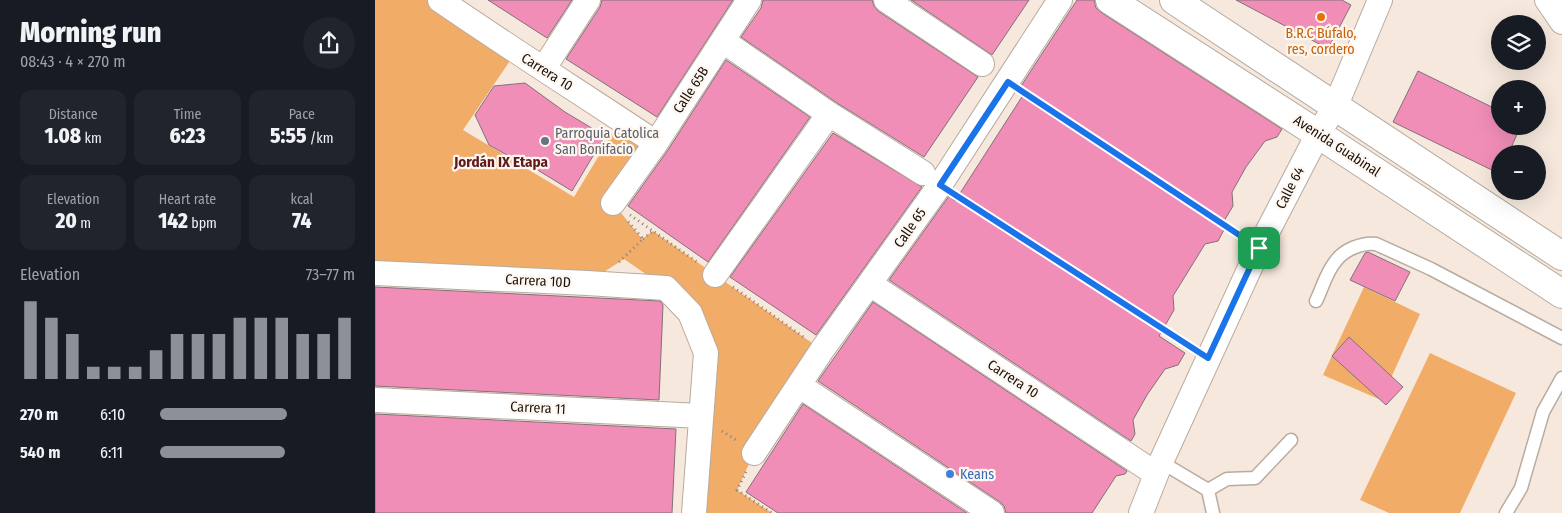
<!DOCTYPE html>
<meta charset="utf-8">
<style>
:root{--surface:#171b24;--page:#20242c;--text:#f1f3f6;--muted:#9ea1a6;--accent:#8c9099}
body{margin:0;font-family:"Fira Sans Condensed",sans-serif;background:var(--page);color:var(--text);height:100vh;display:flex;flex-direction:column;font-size:19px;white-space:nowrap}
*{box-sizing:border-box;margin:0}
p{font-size:16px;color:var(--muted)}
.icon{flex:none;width:28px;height:28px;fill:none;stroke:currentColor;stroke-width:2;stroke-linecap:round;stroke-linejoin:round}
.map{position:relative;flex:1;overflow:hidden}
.side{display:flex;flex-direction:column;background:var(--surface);width:375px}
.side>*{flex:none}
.fabs{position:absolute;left:1116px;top:15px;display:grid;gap:10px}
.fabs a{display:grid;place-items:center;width:55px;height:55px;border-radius:50%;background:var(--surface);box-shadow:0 5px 20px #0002;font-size:25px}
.pin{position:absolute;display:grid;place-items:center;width:42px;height:42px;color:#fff;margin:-21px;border-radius:10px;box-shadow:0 2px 8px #0006}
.round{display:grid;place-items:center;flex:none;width:52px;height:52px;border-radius:26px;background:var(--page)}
.headline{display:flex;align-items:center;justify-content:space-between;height:85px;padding:0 20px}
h1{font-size:28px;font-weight:800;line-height:38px}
.metrics{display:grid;grid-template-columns:repeat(3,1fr);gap:8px;height:85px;padding:5px 20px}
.metrics div{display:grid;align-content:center;border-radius:12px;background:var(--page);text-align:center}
.metrics b{font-size:21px;font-weight:800}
.metrics small{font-size:14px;font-weight:400}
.metrics p{font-size:14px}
.chart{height:140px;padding:10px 20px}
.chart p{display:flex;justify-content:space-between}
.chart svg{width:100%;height:90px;margin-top:5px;stroke:var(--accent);stroke-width:6}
ul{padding:0 20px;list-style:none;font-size:16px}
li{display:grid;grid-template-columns:80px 60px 1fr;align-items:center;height:38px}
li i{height:12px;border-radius:6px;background:var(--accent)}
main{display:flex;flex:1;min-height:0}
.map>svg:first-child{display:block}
.green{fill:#f1ad67}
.building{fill:#f08eb8;stroke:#827178}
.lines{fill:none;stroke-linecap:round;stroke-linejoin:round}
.service-casing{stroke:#b8ab9f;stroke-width:15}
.minor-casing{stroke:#b8ab9f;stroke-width:26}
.secondary-casing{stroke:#b8ab9f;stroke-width:30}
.path{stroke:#887f77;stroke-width:3;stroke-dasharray:1 4;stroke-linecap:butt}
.service{stroke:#fff;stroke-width:12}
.minor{stroke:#fff;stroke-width:24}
.secondary{stroke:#fff;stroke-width:28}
.route-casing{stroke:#fff;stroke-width:10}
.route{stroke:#1a73e8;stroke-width:6}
.food-dot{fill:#e8710a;stroke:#fff7ef;stroke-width:2}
.worship-dot{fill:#6b7280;stroke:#fff7ef;stroke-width:2}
.shop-dot{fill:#3f7fe0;stroke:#fff7ef;stroke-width:2}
.labels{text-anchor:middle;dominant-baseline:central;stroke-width:4.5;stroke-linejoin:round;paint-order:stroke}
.food-label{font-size:14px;fill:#c56008;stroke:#fff7ef}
.street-label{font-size:14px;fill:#16120e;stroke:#fff7ef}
.worship-label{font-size:14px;fill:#5b616d;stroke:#fff7ef;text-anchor:start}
.shop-label{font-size:14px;fill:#366cbe;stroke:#fff7ef;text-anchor:start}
.neighbourhood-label{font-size:15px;font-weight:bold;fill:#5f1a1e;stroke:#fff7ef}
</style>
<main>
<section class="side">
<div class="headline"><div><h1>Morning run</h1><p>08:43 · 4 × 270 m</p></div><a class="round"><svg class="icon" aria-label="share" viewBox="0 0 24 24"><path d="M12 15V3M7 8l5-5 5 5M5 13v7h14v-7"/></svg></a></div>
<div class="metrics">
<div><p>Distance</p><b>1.08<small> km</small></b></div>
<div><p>Time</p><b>6:23</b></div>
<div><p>Pace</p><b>5:55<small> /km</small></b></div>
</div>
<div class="metrics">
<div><p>Elevation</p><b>20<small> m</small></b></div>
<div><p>Heart rate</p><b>142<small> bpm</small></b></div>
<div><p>kcal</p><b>74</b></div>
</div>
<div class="chart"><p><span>Elevation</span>73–77 m</p>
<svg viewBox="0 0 160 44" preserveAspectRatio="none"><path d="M5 44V6M15 44V14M25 44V22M35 44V38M45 44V38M55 44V38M65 44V30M75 44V22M85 44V22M95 44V22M105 44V14M115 44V14M125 44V14M135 44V22M145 44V22M155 44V14"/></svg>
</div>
<ul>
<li><b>270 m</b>6:10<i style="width:65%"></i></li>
<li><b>540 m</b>6:11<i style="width:64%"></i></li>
</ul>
</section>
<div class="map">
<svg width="1187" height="513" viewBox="0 0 1187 513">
<rect width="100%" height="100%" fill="#f6e8dc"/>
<path class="green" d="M 0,0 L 65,0 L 141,52 L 88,130 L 199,197 L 246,119 L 281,143 L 238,203 L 267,239 L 278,231 L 447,350 L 379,453 L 362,490 L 397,513 L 320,513 L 331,353 L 291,288 L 249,259 L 212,283 L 0,273 Z
M 989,287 L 1045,314 L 1006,400 L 948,375 Z
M 1055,353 L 1141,393 L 1085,513 L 1014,513 L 985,500 Z"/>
<path class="building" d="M 113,0 L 197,0 L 172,38 Z
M 227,0 L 358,0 L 282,117 L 191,59 L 225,7 Z
M 388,0 L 497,0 L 499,6 L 503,11 L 603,77 L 549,157 L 462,103 L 366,37 L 386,8 Z
M 536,0 L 654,0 L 617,55 Z
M 702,0 L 719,0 L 721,8 L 727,13 L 907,129 L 902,137 L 890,141 L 871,167 L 857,192 L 858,206 L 846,226 L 850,228 L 843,241 L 830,244 L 798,296 L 799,310 L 784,336 L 810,353 L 803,365 L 790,369 L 772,395 L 758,420 L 760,434 L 756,441 L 514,280 L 574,196 L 580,201 L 652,89 L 646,86 Z
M 861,0 L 967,0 L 976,5 L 955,45 L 948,46 Z
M 351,60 L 435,117 L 333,262 L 253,206 L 293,150 Z
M 1043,71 L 1125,111 L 1125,126 L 1146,126 L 1133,154 L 1125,154 L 1125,174 L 1018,122 Z
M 150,83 L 190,112 L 230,136 L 197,191 L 151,163 L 148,164 L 114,145 L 100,115 L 119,86 Z
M 458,133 L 547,187 L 441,335 L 355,277 Z
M 993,252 L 1035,272 L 1020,301 L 975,280 L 990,253 Z
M 0,287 L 285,301 L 288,305 L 284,400 L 0,386 Z
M 498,302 L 752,471 L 750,474 L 741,476 L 717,513 L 631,513 L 629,506 L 625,502 L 443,381 Z
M 974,337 L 1028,387 L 1011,405 L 957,356 Z
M 428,404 L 592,513 L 403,513 L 371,492 Z
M 0,414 L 301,429 L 297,513 L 0,513 Z"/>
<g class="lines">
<g class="service-casing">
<path id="service" d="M 941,301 C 947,289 951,273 960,262 C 968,250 987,242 1001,244 L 1056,269 L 1187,338
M 786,462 L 833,490 L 838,513
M 833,490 L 852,479 L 880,478 L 916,440
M 1131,513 L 1146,488 L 1168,412 L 1187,378"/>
</g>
<g class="minor-casing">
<path id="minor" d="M 65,0 C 136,49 209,95 281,143
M 511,0 L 607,64
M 1172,0 L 1187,22
M 348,41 L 454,114 L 548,173
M 169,68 L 213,0
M 238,203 L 281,143 L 374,0
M 0,273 L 212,283 L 291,288 L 315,313 L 331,353 L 319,513
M 340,275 L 454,114
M 495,284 L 781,474
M 425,386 L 617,513
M 0,400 L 326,416
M 379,453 L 447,350 L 565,185 L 685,0
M 766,513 L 786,462 L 884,248 L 943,134 L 961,105 L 1005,0"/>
</g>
<g class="secondary-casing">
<path id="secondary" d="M 735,0 L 943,134 L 1187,294
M 799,0 L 1187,256"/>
</g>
<path class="path" d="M 651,94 L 867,236
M 584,196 L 816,347
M 255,215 L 322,262
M 268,239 L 278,231
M 244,262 L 268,239 L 251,219
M 358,287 L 430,338
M 347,431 L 362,441
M 371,472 L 362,490 L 397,513"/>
<use href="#service" class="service"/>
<use href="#minor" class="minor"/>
<use href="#secondary" class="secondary"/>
</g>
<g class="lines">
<g class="route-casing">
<path id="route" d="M 633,82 L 884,248 L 833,358 L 565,185 Z"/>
</g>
<use href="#route" class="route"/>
</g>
<circle class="food-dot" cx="946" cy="17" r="5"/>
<circle class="worship-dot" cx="170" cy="141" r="5"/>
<circle class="shop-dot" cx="575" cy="474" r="5"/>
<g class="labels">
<g class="food-label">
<text x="946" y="33">B.R.C Búfalo,<tspan x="946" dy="16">res, cordero</tspan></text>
</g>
<g class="street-label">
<text transform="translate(172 72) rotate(32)">Carrera 10</text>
<text transform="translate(316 90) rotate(-57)">Calle 65B</text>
<text transform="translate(962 146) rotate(33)">Avenida Guabinal</text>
<text transform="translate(915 188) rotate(-63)">Calle 64</text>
<text transform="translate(535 228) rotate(-55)">Calle 65</text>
<text transform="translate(163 281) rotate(3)">Carrera 10D</text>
<text transform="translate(638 379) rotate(33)">Carrera 10</text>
<text transform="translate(163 408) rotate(3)">Carrera 11</text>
</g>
<g class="worship-label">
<text x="180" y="133">Parroquia Catolica<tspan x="180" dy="16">San Bonifacio</tspan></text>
</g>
<g class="shop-label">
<text x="585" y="474">Keans</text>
</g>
<g class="neighbourhood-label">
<text x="126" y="162">Jordán IX Etapa</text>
</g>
</g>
</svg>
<div class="fabs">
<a><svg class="icon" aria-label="layers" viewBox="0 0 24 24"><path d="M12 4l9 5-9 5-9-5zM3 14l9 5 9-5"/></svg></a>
<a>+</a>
<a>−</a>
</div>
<div class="pin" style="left:884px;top:248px;background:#1e9e55"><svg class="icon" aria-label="arrive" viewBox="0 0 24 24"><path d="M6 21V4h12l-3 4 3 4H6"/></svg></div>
</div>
</main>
